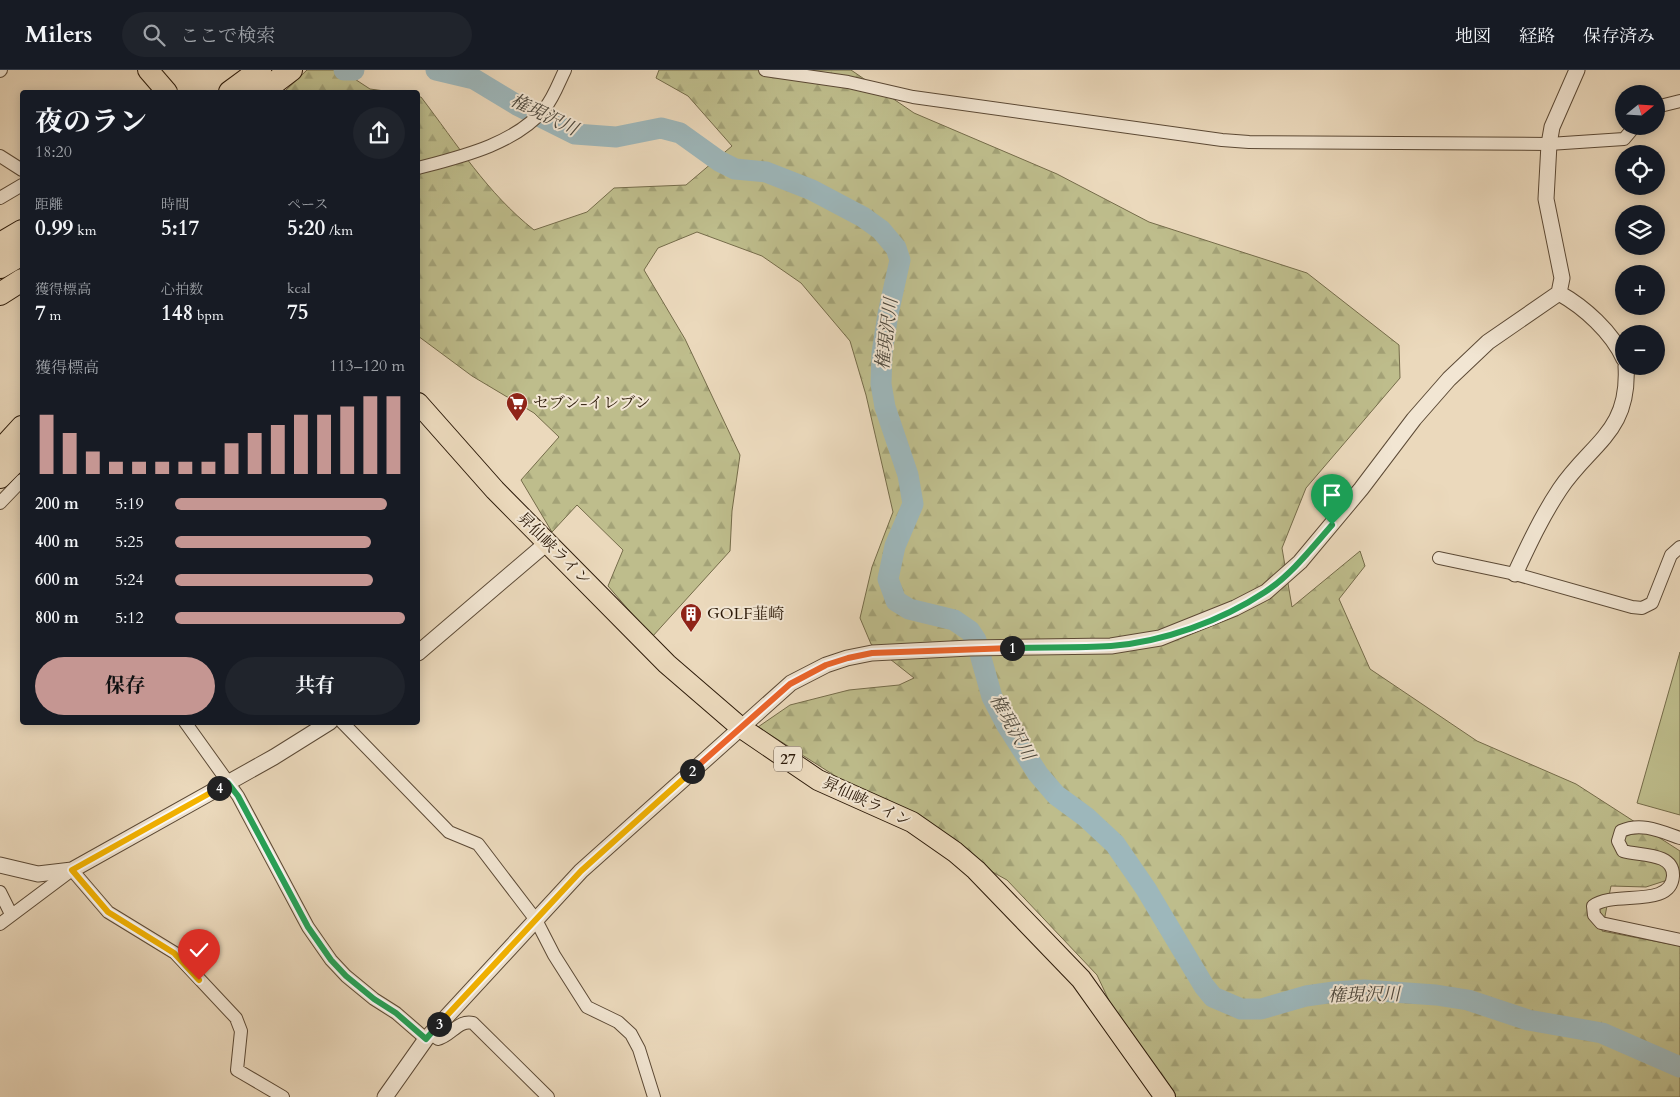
<!DOCTYPE html>
<html lang="ja">
<meta charset="utf-8">
<style>
:root{--surface:#171b24;--page:#20242c;--text:#f1f3f6;--muted:#9ea1a6;--line:#363941;--accent:#c59692}
body{margin:0;font-family:Cardo,"Noto Serif JP",serif;background:var(--page);color:var(--text);height:100vh;display:flex;flex-direction:column;font-size:19px;white-space:nowrap}
*{box-sizing:border-box;margin:0}
p{font-size:16px;color:var(--muted)}
.icon{flex:none;width:28px;height:28px;fill:none;stroke:currentColor;stroke-width:2;stroke-linecap:round;stroke-linejoin:round}
.map{position:relative;flex:1;overflow:hidden}
.side{position:absolute;left:20px;top:20px;width:400px;height:635px;display:flex;flex-direction:column;background:var(--surface);border-radius:5px;box-shadow:0 2px 12px #0003}
.side>*{flex:none}
.needle{width:32px;rotate:72deg}
.tools{position:absolute;left:1615px;top:15px;display:grid;gap:10px}
.tools a{display:grid;place-items:center;width:50px;height:50px;border-radius:50%;background:var(--surface);box-shadow:0 2px 12px #0003;font-size:25px}
.pin{position:absolute;display:grid;place-items:center;width:42px;height:42px;color:#fff;margin:-51px -21px;border-radius:50% 50% 50% 0;rotate:-45deg;box-shadow:0 0 5px #0007}
.pin .icon{rotate:45deg}
.km{position:absolute;width:25px;height:25px;margin:-12px;border-radius:50%;background:#222;color:#fff;font-size:14px;line-height:25px;text-align:center}
.round{display:grid;place-items:center;flex:none;width:52px;height:52px;border-radius:26px;background:var(--page)}
.summary{display:flex;align-items:center;justify-content:space-between;height:85px;padding:0 15px}
h1{font-size:28px;font-weight:700;line-height:38px}
.figures{display:grid;grid-template-columns:repeat(3,1fr);gap:8px;height:85px;padding:5px 15px}
.figures div{display:grid;align-content:center}
.figures b{font-size:21px;font-weight:700}
.figures small{font-size:14px;font-weight:400}
.figures p{font-size:14px}
.chart{height:140px;padding:10px 15px}
.chart p{display:flex;justify-content:space-between}
.chart svg{width:100%;height:90px;margin-top:5px;stroke:var(--accent);stroke-width:6}
.button{display:flex;gap:10px;margin-top:auto;padding:10px 15px}
.button a{flex:1;height:58px;border-radius:30px;background:var(--accent);color:#111;font-size:20px;font-weight:700;line-height:58px;text-align:center}
.button a+a{background:var(--page);color:var(--text)}
ul{padding:0 15px;list-style:none;font-size:16px}
li{display:grid;grid-template-columns:80px 60px 1fr;align-items:center;height:38px}
li i{height:12px;border-radius:6px;background:var(--accent)}
header{display:flex;align-items:center;gap:30px;box-sizing:border-box;height:70px;padding:0 25px;background:var(--surface);border-bottom:1px solid var(--line)}
header strong{font-size:24px}
nav{display:flex;gap:28px;margin-inline-start:auto;font-size:18px}
.search{width:350px;height:45px;background:var(--page);display:flex;align-items:center;gap:12px;box-sizing:border-box;padding:0 18px;border-radius:28px;color:var(--muted);font-size:19px}
.map>svg:first-child{display:block}
.forest{fill:url(#forest-firs);stroke:#756c4a}
.park{fill:#bebd8c;stroke:#756c4a}
.lines{fill:none;stroke-linecap:round;stroke-linejoin:round}
.river{stroke:#9db7bb;stroke-width:21}
.minor-casing{stroke:#5c4a36;stroke-width:14}
.tertiary-casing{stroke:#5c4a36;stroke-width:17}
.primary-casing{stroke:#2c1a09;stroke-width:22}
.motorway-casing{stroke:#2c1a09;stroke-width:24}
.minor{stroke:#f2e6d3;stroke-width:12}
.tertiary{stroke:#f2e6d3;stroke-width:15}
.primary{stroke:#ebd9bc;stroke-width:20}
.motorway{stroke:#ebd9bc;stroke-width:22}
.split-1-casing{stroke:#fff;stroke-width:10}
.split-2-casing{stroke:#fff;stroke-width:10}
.split-3-casing{stroke:#fff;stroke-width:10}
.split-4-casing{stroke:#fff;stroke-width:10}
.split-5-casing{stroke:#fff;stroke-width:10}
.split-1{stroke:#22a559;stroke-width:6}
.split-2{stroke:#f0652b;stroke-width:6}
.split-3{stroke:#f5b400;stroke-width:6}
.split-4{stroke:#22a559;stroke-width:6}
.split-5{stroke:#f5b400;stroke-width:6}
.labels{text-anchor:middle;dominant-baseline:central;stroke-width:4;stroke-linejoin:round;paint-order:stroke}
.shield{fill:#f2e6d3;stroke:#675746;stroke-width:1}
.shield-label{font-size:15px;font-weight:bold;fill:#2c1a09}
.poi-label{font-size:16px;fill:#2c1a09;stroke:#f2e6d3;text-anchor:start}
.street-label{font-size:16px;fill:#2c1a09;stroke:#f2e6d3}
.water-label{font-size:18px;font-style:italic;fill:#4e493e;stroke:#f2e6d3}
</style>
<header>
<strong>Milers</strong>
<div class="search"><svg class="icon" aria-label="search" viewBox="0 0 24 24"><circle cx="10" cy="10" r="6"/><path d="M15 15l6 6"/></svg>ここで検索</div>
<nav><a>地図</a><a>経路</a><a>保存済み</a></nav>
</header>
<div class="map">
<svg width="1680" height="1027" viewBox="0 0 1680 1027">
<defs>
<pattern id="forest-firs" width="22" height="20" patternUnits="userSpaceOnUse" patternTransform="scale(1.25)"><rect width="22" height="20" fill="#bebd8c"/><path d="M5 1l3.5 6h-7zM16 11l3.5 6h-7z" fill="#a3a277"/></pattern>
</defs>
<rect width="100%" height="100%" fill="#ebd9bc"/>
<filter id="stains"><feTurbulence type="fractalNoise" baseFrequency=".004" numOctaves="4"/><feColorMatrix values="0 0 0 0 .2 0 0 0 0 .09 0 0 0 0 .02 0 0 0 .5 -.17"/></filter>
<radialGradient id="worn" r=".72"><stop offset=".6" stop-color="#630" stop-opacity="0"/><stop offset="1" stop-color="#630" stop-opacity=".3"/></radialGradient>
<path class="forest" d="M 307,0 L 341,0 L 370,19 L 392,22 L 284,22 Z
M 659,0 L 851,0 L 914,43 L 1057,104 L 1149,152 L 1307,203 L 1399,275 L 1400,308 L 1306,418 L 1282,478 L 1292,537 L 1360,481 L 1365,496 L 1339,529 L 1370,599 L 1477,671 L 1576,714 L 1680,781 L 1680,806 L 1646,817 L 1611,816 L 1602,861 L 1680,876 L 1680,1027 L 1158,1027 L 1150,1018 L 1097,905 L 1007,810 L 949,778 L 758,657 L 790,635 L 849,620 L 899,615 L 914,608 L 871,574 L 860,548 L 872,497 L 893,442 L 866,325 L 850,271 L 801,213 L 762,186 L 697,162 L 658,178 L 644,200 L 685,269 L 740,385 L 732,441 L 730,481 L 652,567 L 608,516 L 623,480 L 577,435 L 552,462 L 521,410 L 559,367 L 534,343 L 472,306 L 418,266 L 418,27 L 421,27 C 457,74 487,123 534,160 L 587,142 L 614,118 L 686,115 L 732,76 L 688,26 L 656,8 Z"/>
<path class="park" d="M 1680,582 L 1680,745 L 1637,733 Z"/>
<g class="lines">
<path class="river" d="M 344,0 L 354,0
M 436,0 L 474,9 L 517,35 L 575,64 L 616,67 L 661,58 L 680,63 L 719,91 L 735,99 L 766,102 L 812,120 L 863,147 L 881,160 L 896,178 L 900,190 L 888,244 L 882,283 L 881,314 L 885,337 L 908,405 L 913,434 L 895,476 L 888,509 L 896,531 L 909,539 L 954,550 L 970,561 L 976,570 L 992,627 L 1006,654 L 1038,704 L 1056,725 L 1086,747 L 1115,774 L 1146,819 L 1204,916 L 1213,927 L 1241,939 L 1261,939 L 1306,926 L 1334,922 L 1364,920 L 1436,925 L 1468,930 L 1528,950 L 1602,963 L 1680,997"/>
<g class="minor-casing">
<path id="minor" d="M 765,0 L 848,12 L 913,27 L 1222,70 L 1249,72 L 1549,74 L 1624,69 L 1635,56
M 0,1 L 1,0
M 1656,37 L 1680,31
M 0,86 L 22,100
M 418,98 C 460,87 516,74 545,38 C 554,27 559,12 565,0
M 0,128 L 22,115
M 0,433 L 22,410
M 1439,488 L 1515,504 L 1632,537 L 1642,538 L 1652,533 L 1671,485 L 1680,477
M 185,652 L 238,726 L 308,857 L 331,890 L 346,906 L 374,929 L 396,943 L 426,969
M 342,652 L 449,762 L 478,774 L 536,850 L 554,885 L 587,937 L 618,952 L 631,964 L 639,979 L 654,1027
M 1680,768 C 1660,761 1641,752 1621,761 L 1618,771 L 1623,781 C 1639,786 1674,782 1673,806 C 1671,839 1613,820 1593,836 L 1594,845 L 1601,853 L 1680,870
M 0,822 L 11,844
M 0,854 L 72,800 L 108,842 L 175,883 L 236,948 L 241,961 L 237,1000 L 283,1027
M 431,963 L 438,969 C 451,966 459,949 473,953 L 548,1027"/>
</g>
<g class="tertiary-casing">
<path id="tertiary" d="M 1559,223 C 1584,237 1612,262 1624,289
M 1515,504 C 1529,474 1542,446 1560,419 C 1591,373 1630,362 1626,296
M 418,583 L 548,472
M 0,795 L 38,804 L 72,800 L 274,687 L 330,652
M 385,1027 L 426,969 L 581,801 L 791,613 L 826,595 L 847,588 L 872,583 L 970,578 L 1111,576 L 1160,568 L 1235,538 L 1266,522 L 1300,492 L 1361,419 L 1414,349 L 1449,309 L 1488,272 L 1559,223 L 1562,208 L 1546,129 L 1549,74 L 1552,57 L 1577,0"/>
</g>
<g class="primary-casing">
<path id="primary" d="M 148,0 L 167,22
M 418,333 L 495,420 L 667,594 L 740,657 L 818,710 L 912,752 L 955,782 L 976,800 L 1081,909 L 1165,1027"/>
</g>
<g class="motorway-casing">
<path id="motorway" d="M 230,22 L 260,0
M 262,22 L 291,0
M 0,174 L 22,161
M 0,197 L 22,184
M 0,224 L 22,210
M 0,381 L 22,357
M 0,407 L 22,385"/>
</g>
<use href="#minor" class="minor"/>
<use href="#tertiary" class="tertiary"/>
<use href="#primary" class="primary"/>
<use href="#motorway" class="motorway"/>
</g>
<g class="lines">
<g class="split-1-casing">
<path id="split-1" d="M 1012,578 C 1044,577 1078,578 1111,576 C 1163,572 1221,551 1265,522 C 1291,505 1311,479 1332,455"/>
</g>
<g class="split-2-casing">
<path id="split-2" d="M 692,701 L 790,614 L 826,595 L 848,588 L 872,583 L 1012,578"/>
</g>
<g class="split-3-casing">
<path id="split-3" d="M 439,954 L 581,801 L 692,701"/>
</g>
<g class="split-4-casing">
<path id="split-4" d="M 219,718 L 228,713 L 238,726 L 308,857 L 331,890 L 346,906 L 374,929 L 396,943 L 426,969 L 439,954"/>
</g>
<g class="split-5-casing">
<path id="split-5" d="M 199,910 L 174,883 L 108,842 L 72,800 L 219,718"/>
</g>
<use href="#split-1" class="split-1"/>
<use href="#split-2" class="split-2"/>
<use href="#split-3" class="split-3"/>
<use href="#split-4" class="split-4"/>
<use href="#split-5" class="split-5"/>
</g>
<defs>
<g id="supermarket-pin" transform="scale(1.125)"><path d="M0 17L-7.5 6A9.5 9.5 0 1 1 7.5 6Z" fill="#8f2418" stroke="#f2e6d3"/><path d="M-6-5.5h2.5l.6 2H6L4.5 2H-2.5L-4.4-4H-6ZM-1.5 3.2a1.3 1.3 0 1 0 .1 0ZM3 3.2a1.3 1.3 0 1 0 .1 0Z" fill="#fff"/></g>
<g id="building-pin" transform="scale(1.125)"><path d="M0 17L-7.5 6A9.5 9.5 0 1 1 7.5 6Z" fill="#8f2418" stroke="#f2e6d3"/><path d="M-4-6H4V6H1V3H-1V6H-4ZM-2.5-4.3h1.7v1.8h-1.7ZM.8-4.3h1.7v1.8H.8ZM-2.5-1h1.7V.8h-1.7ZM.8-1h1.7V.8H.8Z" fill="#fff"/></g>
</defs>
<g fill-rule="evenodd">
<use href="#supermarket-pin" x="517" y="333"/>
<use href="#building-pin" x="691" y="544"/>
</g>
<g class="labels">
<rect class="shield" x="774" y="676.5" width="28" height="25" rx="4"/>
<g class="shield-label">
<text x="788" y="689">27</text>
</g>
<g class="poi-label">
<text x="533" y="333">セブン-イレブン</text>
<text x="707" y="544">GOLF韮崎</text>
</g>
<g class="street-label">
<text transform="translate(554 479) rotate(45)">昇仙峡ライン</text>
<text transform="translate(867 732) rotate(25)">昇仙峡ライン</text>
</g>
<g class="water-label">
<text transform="translate(544 45) rotate(26)">権現沢川</text>
<text transform="translate(887 264) rotate(-83)">権現沢川</text>
<text transform="translate(1012 657) rotate(61)">権現沢川</text>
<text transform="translate(1364 925) rotate(-1)">権現沢川</text>
</g>
</g>
<rect width="100%" height="100%" filter="url(#stains)"/>
<rect width="100%" height="100%" fill="url(#worn)"/>
</svg>
<div class="tools">
<a><svg class="needle" viewBox="-14 -14 28 28"><path d="M0-13l5 13h-10z" fill="#e53935"/><path d="M0 13l5-13h-10z" fill="#9ea1a6"/></svg></a>
<a><svg class="icon" aria-label="locate" viewBox="0 0 24 24"><circle cx="12" cy="12" r="6"/><path d="M12 2v4M12 18v4M2 12h4M18 12h4"/></svg></a>
<a><svg class="icon" aria-label="layers" viewBox="0 0 24 24"><path d="M12 4l9 5-9 5-9-5zM3 14l9 5 9-5"/></svg></a>
<a>+</a>
<a>−</a>
</div>
<div class="pin" style="left:1332px;top:455px;background:#1e9e55"><svg class="icon" aria-label="arrive" viewBox="0 0 24 24"><path d="M6 21V4h12l-3 4 3 4H6"/></svg></div>
<div class="pin" style="left:199px;top:910px;background:#d93025"><svg class="icon" aria-label="check" viewBox="0 0 24 24"><path d="M5 12l5 5 9-10"/></svg></div>
<b class="km" style="left:1012px;top:578px">1</b>
<b class="km" style="left:692px;top:701px">2</b>
<b class="km" style="left:439px;top:954px">3</b>
<b class="km" style="left:219px;top:718px">4</b>
<section class="side">
<div class="summary"><div><h1>夜のラン</h1><p>18:20</p></div><a class="round"><svg class="icon" aria-label="share" viewBox="0 0 24 24"><path d="M12 15V3M7 8l5-5 5 5M5 13v7h14v-7"/></svg></a></div>
<div class="figures">
<div><p>距離</p><b>0.99<small> km</small></b></div>
<div><p>時間</p><b>5:17</b></div>
<div><p>ペース</p><b>5:20<small> /km</small></b></div>
</div>
<div class="figures">
<div><p>獲得標高</p><b>7<small> m</small></b></div>
<div><p>心拍数</p><b>148<small> bpm</small></b></div>
<div><p>kcal</p><b>75</b></div>
</div>
<div class="chart"><p><span>獲得標高</span>113–120 m</p>
<svg viewBox="0 0 160 44" preserveAspectRatio="none"><path d="M5 44V15M15 44V24M25 44V33M35 44V38M45 44V38M55 44V38M65 44V38M75 44V38M85 44V29M95 44V24M105 44V20M115 44V15M125 44V15M135 44V11M145 44V6M155 44V6"/></svg>
</div>
<ul>
<li><b>200 m</b>5:19<i style="width:92%"></i></li>
<li><b>400 m</b>5:25<i style="width:85%"></i></li>
<li><b>600 m</b>5:24<i style="width:86%"></i></li>
<li><b>800 m</b>5:12<i style="width:100%"></i></li>
</ul>
<div class="button"><a>保存</a><a>共有</a></div>
</section>
</div>
